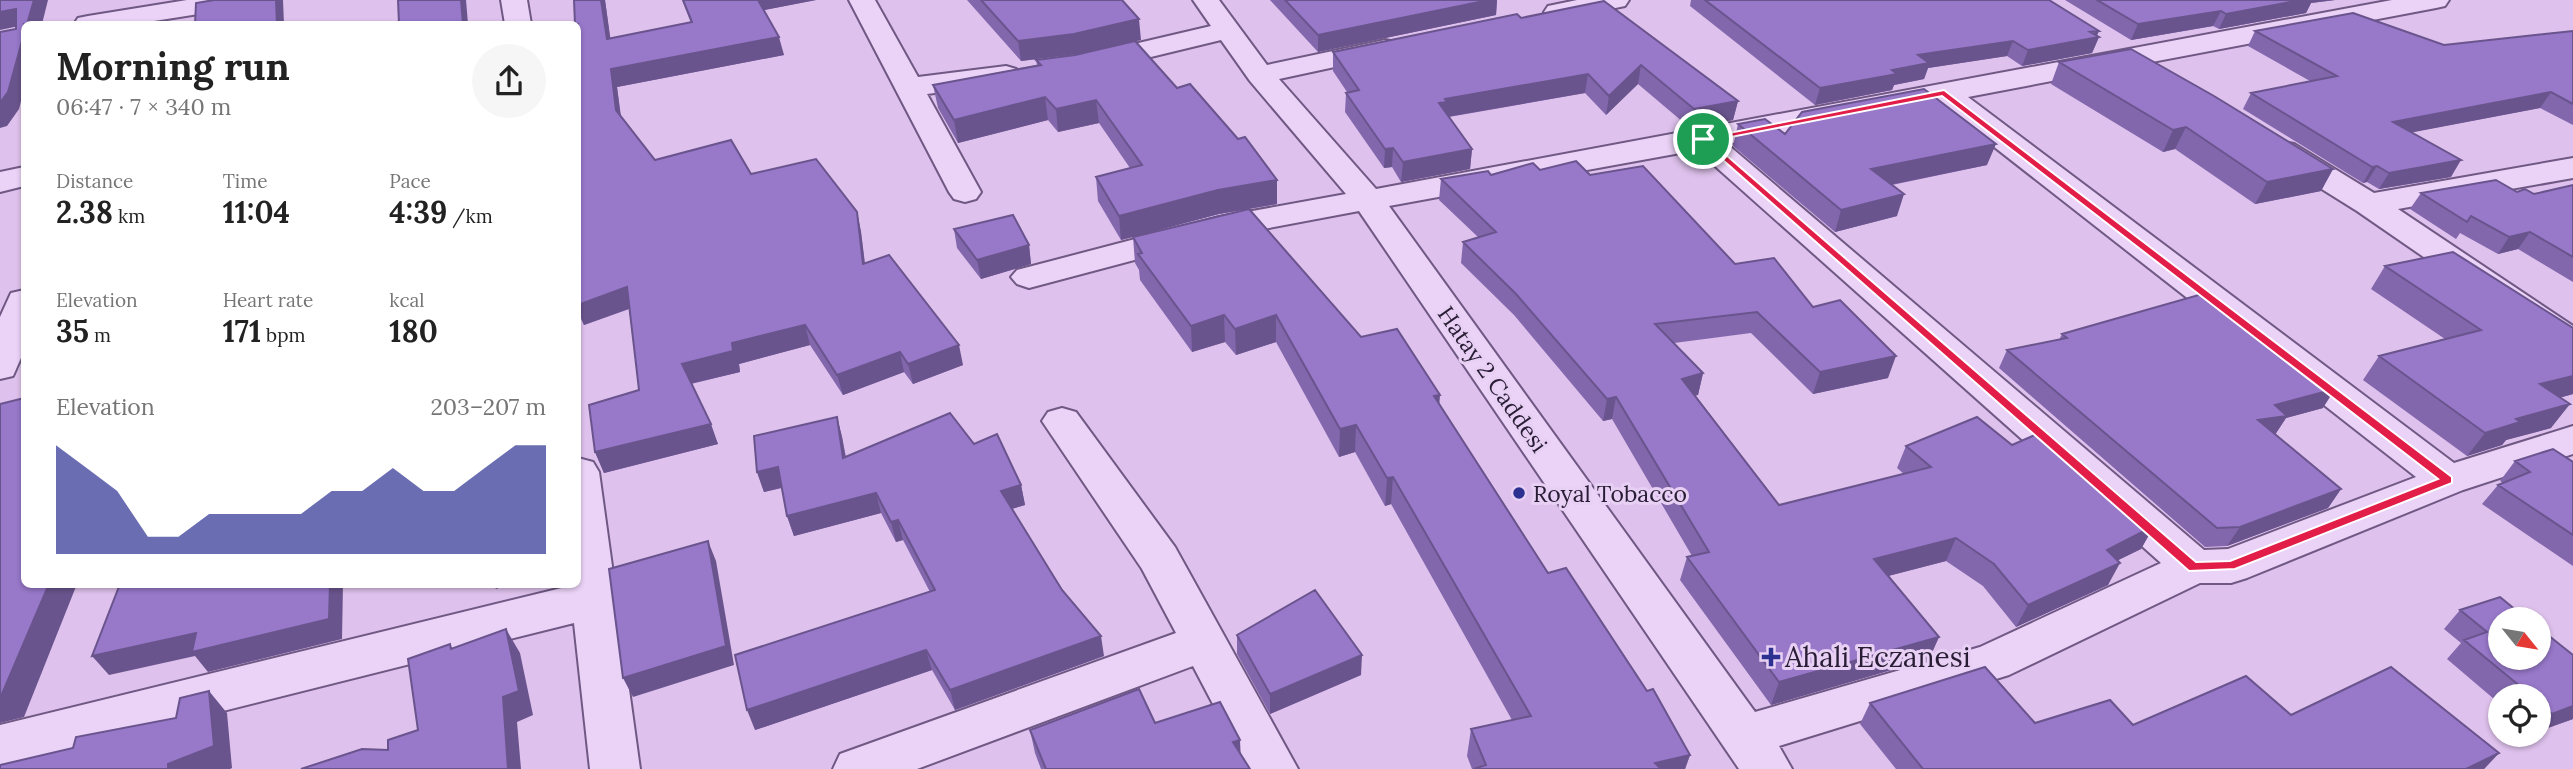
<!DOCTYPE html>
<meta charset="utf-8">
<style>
:root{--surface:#fff;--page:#f6f6f6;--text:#222;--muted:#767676;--accent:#2c3091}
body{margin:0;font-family:Lora,serif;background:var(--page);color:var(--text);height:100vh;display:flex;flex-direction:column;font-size:26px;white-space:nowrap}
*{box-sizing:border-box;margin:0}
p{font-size:23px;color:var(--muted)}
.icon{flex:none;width:38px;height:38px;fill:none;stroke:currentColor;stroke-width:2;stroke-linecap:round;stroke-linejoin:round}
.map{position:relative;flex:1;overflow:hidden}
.drawer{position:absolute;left:21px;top:21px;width:560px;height:567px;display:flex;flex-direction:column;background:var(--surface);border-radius:10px;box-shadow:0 2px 5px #0004}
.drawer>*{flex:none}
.needle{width:46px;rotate:120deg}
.fabs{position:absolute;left:2488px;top:607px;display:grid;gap:14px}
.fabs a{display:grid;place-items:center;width:63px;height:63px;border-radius:50%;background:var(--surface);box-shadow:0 2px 5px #0004;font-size:35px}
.pin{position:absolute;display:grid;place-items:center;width:60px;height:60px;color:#fff;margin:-30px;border:4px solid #fff;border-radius:50%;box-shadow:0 2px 7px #0007}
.round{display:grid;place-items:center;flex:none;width:74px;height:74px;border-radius:37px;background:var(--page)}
.headline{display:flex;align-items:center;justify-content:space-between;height:119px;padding:0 35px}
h1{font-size:38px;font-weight:700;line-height:52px}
.stats{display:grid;grid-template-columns:repeat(3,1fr);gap:10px;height:119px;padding:7px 35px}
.stats div{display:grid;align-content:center}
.stats b{font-size:30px;font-weight:700}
.stats small{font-size:19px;font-weight:400}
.stats p{font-size:19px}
.chart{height:196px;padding:14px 35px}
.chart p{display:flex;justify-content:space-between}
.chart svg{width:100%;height:126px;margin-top:7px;fill:var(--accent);opacity:.7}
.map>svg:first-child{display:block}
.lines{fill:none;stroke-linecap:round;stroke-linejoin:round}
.minor-casing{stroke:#6f5984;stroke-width:4}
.minor{fill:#ebd3f7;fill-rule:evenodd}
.wall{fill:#8267ad;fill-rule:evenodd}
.shaded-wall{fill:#6a548d}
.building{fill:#9778c9;stroke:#6a548d;stroke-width:2}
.route{fill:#e11d48;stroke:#fff;stroke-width:2;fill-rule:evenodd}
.poi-dot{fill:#2c3091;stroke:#e8d0f4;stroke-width:2.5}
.labels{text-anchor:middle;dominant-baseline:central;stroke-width:6;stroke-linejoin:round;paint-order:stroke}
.street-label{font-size:23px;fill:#281d35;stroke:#e8d0f4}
.poi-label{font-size:23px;fill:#281d35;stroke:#e8d0f4;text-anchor:start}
.near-poi-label{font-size:28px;fill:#281d35;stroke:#e8d0f4;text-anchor:start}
</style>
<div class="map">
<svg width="2573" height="769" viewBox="0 0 2573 769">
<rect width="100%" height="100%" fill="#dec1ec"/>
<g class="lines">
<g class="minor-casing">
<path id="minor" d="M 187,0 L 250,0 L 246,6 L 237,8 L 135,24 L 74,24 L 78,18 L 88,16 Z
M 501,0 L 527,0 L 531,24 L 505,24 Z
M 849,0 L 875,0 L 918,77 L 1006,66 L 1016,69 L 1020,75 L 1016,81 L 1006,84 L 927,94 L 981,192 L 976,199 L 965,202 L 954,199 L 949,192 Z
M 1193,0 L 1219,0 L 1267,65 L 1385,40 L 1395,42 L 1399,48 L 1395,54 L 1279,79 L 1376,189 L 2392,0 L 2449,0 L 2445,6 L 2436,8 L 1968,97 L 2454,463 L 2573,426 L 2573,454 L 2463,490 L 2247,578 L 2231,583 L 2200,583 L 2009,675 L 1779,746 L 1792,769 L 1739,769 L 1359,211 L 1221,237 L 1029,288 L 1017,284 L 1011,277 L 1017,270 L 1219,217 L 1346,194 L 1250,81 L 1221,40 L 1093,71 L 1083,68 L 1079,62 L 1083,56 L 1211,26 ZM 1938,103 L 2416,477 L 2228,549 L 2204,550 L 1727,144 ZM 1697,150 L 2161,563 L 1980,647 L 1755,712 L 1389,206 Z
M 1577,0 L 1629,0 L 1625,6 L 1557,20 L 1548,18 L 1544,12 L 1548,6 Z
M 2283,142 L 2294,144 L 2374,193 L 2573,158 L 2573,178 L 2398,209 L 2573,326 L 2573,355 L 2560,351 L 2357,211 L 2272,158 L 2267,151 L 2272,144 Z
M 24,167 L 24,186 L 0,192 L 0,172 Z
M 24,290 L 24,351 L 13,376 L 0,379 L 0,317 L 11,293 Z
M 1062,408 L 1076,412 L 1175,547 L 1298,769 L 1247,769 L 1193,666 L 917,769 L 833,769 L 840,754 L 1176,633 L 1142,569 L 1042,421 L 1048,412 Z
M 578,458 L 593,462 L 599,472 L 640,769 L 590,769 L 574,623 L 0,767 L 0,725 L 578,584 Z"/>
</g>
<use href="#minor" class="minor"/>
</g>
<path class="wall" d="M 574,0 L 605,0 L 610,38 L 691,23 L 682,0 L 816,0 L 764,10 L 784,55 L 617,87 L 621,116 L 655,160 L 751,174 L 857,212 L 861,232 L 865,263 L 963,365 L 913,384 L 904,372 L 843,395 L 810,345 L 739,364 L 740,372 L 691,384 L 718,444 L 604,473 L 595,452 L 639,390 L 629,309 L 584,325 L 578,313 L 578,261 L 580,260 Z
M 967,0 L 1122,0 L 1141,40 L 1135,41 L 1277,204 L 1249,209 L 1361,337 L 1439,405 L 1548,573 L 1690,755 L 1685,769 L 1472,769 L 1467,756 L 1471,729 L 1512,720 L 1391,504 L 1385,506 L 1355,452 L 1339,457 L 1276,342 L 1236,355 L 1225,342 L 1192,352 L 1140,280 L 1139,270 L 1135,263 L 1133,237 L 1121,240 L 1098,201 L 1096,177 L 1130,168 L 1099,123 L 1058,132 L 1048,120 L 958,143 L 938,108 L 933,85 L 1037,65 L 1036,60 L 1077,54 L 1021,61 ZM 1244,210 L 1147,233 L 1219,214 Z
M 1270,0 L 1497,0 L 1496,15 L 1318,52 Z
M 1691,0 L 2049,0 L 2099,37 L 2092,53 L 2022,66 L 2007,56 L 1928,68 L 1924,79 L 1894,85 L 1892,90 L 1815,105 L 1690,6 Z
M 2065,0 L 2335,0 L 2311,3 L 2306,13 L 2219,29 L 2213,26 L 2131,40 Z
M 1521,18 L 1738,101 L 1733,120 L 1690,128 L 1638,84 L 1606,115 L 1585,93 L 1449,117 L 1472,149 L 1470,169 L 1401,182 L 1392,167 L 1384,168 L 1345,112 L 1346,93 L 1347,92 L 1333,71 L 1333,52 Z
M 2255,31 L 2444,45 L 2573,31 L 2573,125 L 2540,108 L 2412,132 L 2451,177 L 2379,189 L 2367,182 L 2363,183 L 2243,109 L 2251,93 L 2310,81 L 2248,46 Z
M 2059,62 L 2333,169 L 2321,191 L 2255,204 L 2175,149 L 2163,152 L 2051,84 Z
M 1738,124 L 1785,134 L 1987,165 L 1892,185 L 1897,216 L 1835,232 L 1733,146 Z
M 1540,170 L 1590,175 L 1735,264 L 1813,307 L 1888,378 L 1813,394 L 1751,333 L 1674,343 L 1703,373 L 1698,395 L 1695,395 L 1779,505 L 1904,474 L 1897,468 L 1906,446 L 2012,445 L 2154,526 L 2141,549 L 2118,560 L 2108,585 L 2016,627 L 1983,586 L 1946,561 L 1888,576 L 1939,637 L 1929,659 L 1771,705 L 1680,580 L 1687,557 L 1692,556 L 1612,419 L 1603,421 L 1514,315 L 1461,263 L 1463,242 L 1478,237 L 1439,200 L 1441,179 Z
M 2573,185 L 2573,282 L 2518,249 L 2498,254 L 2460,233 L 2456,239 L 2410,209 L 2421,193 L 2517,192 L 2534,194 Z
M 954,229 L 1029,245 L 1031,264 L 981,279 L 957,248 Z
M 2453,252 L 2573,394 L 2559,398 L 2551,428 L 2506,440 L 2502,445 L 2467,456 L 2363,380 L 2379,356 L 2445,339 L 2371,289 L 2385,266 Z
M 2062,334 L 2323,408 L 2286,418 L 2275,434 L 2341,489 L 2328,508 L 2227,546 L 2205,547 L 1999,368 L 2007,350 L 2059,340 Z
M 837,417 L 842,437 L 846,457 L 974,444 L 1021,485 L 1025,505 L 1012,509 L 1104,656 L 955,710 L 932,670 L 755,730 L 930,592 L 903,540 L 896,542 L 881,513 L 794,536 L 787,516 L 782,488 L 764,492 L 757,472 Z
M 2515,461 L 2573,462 L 2573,566 L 2482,504 L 2498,485 L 2503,483 L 2500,481 Z
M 2460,610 L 2573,655 L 2573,719 L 2539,731 L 2539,696 L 2501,696 L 2501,705 L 2447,659 L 2461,643 L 2444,629 Z
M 1237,635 L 1361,675 L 1270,714 L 1237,654 Z
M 1870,703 L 2035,723 L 2133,725 L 2291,715 L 2499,753 L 2484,769 L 1896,769 L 1860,724 Z
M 1155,723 L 1240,740 L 1240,754 L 1250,769 L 1041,769 L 1035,753 L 1030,730 Z"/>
<path class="shaded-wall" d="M 34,0 L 48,0 L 42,24 L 27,24 Z
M 276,0 L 283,0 L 284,24 L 277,24 Z
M 461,0 L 466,0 L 468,24 L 460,24 Z
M 601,0 L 605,0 L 613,57 L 607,39 Z
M 756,0 L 816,0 L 759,11 Z
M 1489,0 L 1497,0 L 1496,15 L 1318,52 L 1318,35 Z
M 2291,0 L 2335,0 L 2311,3 L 2306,13 L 2219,29 L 2226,14 Z
M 16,9 L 24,25 L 0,30 L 0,12 Z
M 2221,11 L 2213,26 L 2131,40 L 2138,24 Z
M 1139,19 L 1141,40 L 1077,54 L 1021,61 L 1018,41 Z
M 2099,31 L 2096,38 L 2099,37 L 2092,53 L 2022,66 L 2028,50 Z
M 24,34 L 24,89 L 19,109 L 7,126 L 0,128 L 0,103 Z
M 779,37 L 784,55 L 617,87 L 622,128 L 616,110 L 611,69 Z
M 2013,41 L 2007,56 L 1928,68 L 1924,79 L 1894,85 L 1892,90 L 1815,105 L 1820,88 L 1892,70 L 1918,55 Z
M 1641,65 L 1638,84 L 1606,115 L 1609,96 Z
M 1588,74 L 1585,93 L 1446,117 L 1439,103 L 1445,99 Z
M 2551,92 L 2540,108 L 2383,138 L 2393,122 Z
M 1045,97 L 1048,120 L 958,143 L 954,120 Z
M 1096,100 L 1099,123 L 1058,132 L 1056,109 Z
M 1738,101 L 1733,120 L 1690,128 L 1694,109 Z
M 2186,127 L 2175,149 L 2163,152 L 2173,130 Z
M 1996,144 L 1987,165 L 1864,190 L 1871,169 Z
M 1393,148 L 1392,167 L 1384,168 L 1385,149 Z
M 1472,149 L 1470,169 L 1401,182 L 1403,162 Z
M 2461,160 L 2451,177 L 2379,189 L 2389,173 Z
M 2377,166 L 2367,182 L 2363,183 L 2372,167 Z
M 2333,169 L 2321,191 L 2255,204 L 2267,182 Z
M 1277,180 L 1277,204 L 1219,214 L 1121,240 L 1119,216 L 1218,190 Z
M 1904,194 L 1897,216 L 1835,232 L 1841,210 Z
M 857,212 L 861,232 L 867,284 L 863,264 Z
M 2530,232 L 2518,249 L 2498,254 L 2509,237 Z
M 1029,245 L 1031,264 L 981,279 L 977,260 Z
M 627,287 L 634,307 L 584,325 L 578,309 L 578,305 Z
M 1224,315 L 1225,342 L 1192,352 L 1191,326 Z
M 1276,315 L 1276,342 L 1236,355 L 1235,329 Z
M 805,325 L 810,345 L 739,364 L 740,372 L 689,384 L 682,364 L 732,343 Z
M 959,345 L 963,365 L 913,384 L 908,364 Z
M 900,352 L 904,372 L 843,395 L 837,375 Z
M 1896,356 L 1888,378 L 1813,394 L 1820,372 Z
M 1703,373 L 1698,395 L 1677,401 L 1682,379 Z
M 2573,376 L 2573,394 L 2522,408 L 2540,384 Z
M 2335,389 L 2323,408 L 2286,418 L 2275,435 L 2258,420 L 2275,405 Z
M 1440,395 L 1438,422 L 1434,396 Z
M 1616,397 L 1612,419 L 1603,421 L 1607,399 Z
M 2570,404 L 2551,428 L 2506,440 L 2502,445 L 2467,456 L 2485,433 L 2516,419 Z
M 837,417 L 842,437 L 849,478 L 843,458 Z
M 711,424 L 718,444 L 604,473 L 595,452 Z
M 1356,425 L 1355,452 L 1339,457 L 1340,429 Z
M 778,467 L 784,487 L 764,492 L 757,472 Z
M 1393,477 L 1391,504 L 1385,506 L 1387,478 Z
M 1021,485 L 1025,505 L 1004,511 L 1001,491 Z
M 2341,489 L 2328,508 L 2227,546 L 2240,527 Z
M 876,493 L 881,513 L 794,536 L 787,516 Z
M 898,520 L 903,540 L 896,542 L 891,522 Z
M 2154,526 L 2141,549 L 2094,572 L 2107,550 Z
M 1956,538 L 1946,561 L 1865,582 L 1874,559 Z
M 708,541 L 716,561 L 734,665 L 633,697 L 623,678 Z
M 2120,563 L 2108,585 L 2016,627 L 2028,605 Z
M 49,584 L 77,584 L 24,717 L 0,723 L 0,695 Z
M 330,584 L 343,584 L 342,639 L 208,672 L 195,656 L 109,675 L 92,656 Z
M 493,584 L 509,584 L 496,589 Z
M 506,629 L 520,653 L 533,715 L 517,722 L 521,769 L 508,769 L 503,697 Z
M 1101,636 L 1104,656 L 955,710 L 950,690 Z
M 1939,637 L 1929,659 L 1771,705 L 1779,682 Z
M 926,650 L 932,670 L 755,730 L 747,710 Z
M 1362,655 L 1361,675 L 1270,714 L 1270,694 Z
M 209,691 L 227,713 L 232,768 L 230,769 L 168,769 L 168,764 Z
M 2573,706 L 2573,719 L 2539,731 L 2539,727 L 2552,714 Z
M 1240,740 L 1241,762 L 1233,742 Z
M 2499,753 L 2484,769 L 2466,769 Z
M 1690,755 L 1685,769 L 1654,769 L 1655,763 Z"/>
<path class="building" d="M 0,0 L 34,0 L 27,24 L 24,24 L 24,34 L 8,92 L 0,103 L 0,32 L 16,29 L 16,9 L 0,12 Z
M 214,0 L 276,0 L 277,24 L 195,24 L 196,3 Z
M 398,0 L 461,0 L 463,24 L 399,24 Z
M 574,0 L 601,0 L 607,39 L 692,22 L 683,0 L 758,0 L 779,37 L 611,69 L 616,110 L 655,160 L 731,140 L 751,174 L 816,159 L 857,212 L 863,264 L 889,255 L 959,345 L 908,364 L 900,352 L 837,375 L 805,325 L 732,343 L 733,351 L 682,364 L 711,424 L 595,452 L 589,405 L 639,390 L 627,287 L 578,305 L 578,261 L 580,260 L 578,251 L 578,24 L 575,24 Z
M 981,0 L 1122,0 L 1139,19 L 1074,34 L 1018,41 Z
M 1285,0 L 1489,0 L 1318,35 Z
M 1705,0 L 2049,0 L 2099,31 L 2090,32 L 2099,37 L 2028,50 L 2013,41 L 1918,55 L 1929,63 L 1892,70 L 1897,74 L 1820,88 Z
M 2097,0 L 2301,0 L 2226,14 L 2221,11 L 2138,24 Z
M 1604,1 L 1738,101 L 1694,109 L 1641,65 L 1609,96 L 1588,74 L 1445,99 L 1447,102 L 1439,103 L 1472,149 L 1403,162 L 1393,148 L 1385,149 L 1346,93 L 1359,90 L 1333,52 L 1517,14 L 1521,18 Z
M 2353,13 L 2444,45 L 2573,31 L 2573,104 L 2551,92 L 2393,122 L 2461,160 L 2389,173 L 2377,166 L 2372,167 L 2251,93 L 2337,76 L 2255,31 Z
M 1135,41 L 1177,88 L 1190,84 L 1238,139 L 1245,137 L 1277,180 L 1218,190 L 1119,216 L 1096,177 L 1142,165 L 1096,100 L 1056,109 L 1045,97 L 954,120 L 933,85 L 1041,65 L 1036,60 L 1075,55 Z
M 2131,49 L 2214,96 L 2333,169 L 2267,182 L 2186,127 L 2173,130 L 2059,62 Z
M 1924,89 L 1996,144 L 1871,169 L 1904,194 L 1841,210 L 1738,124 L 1765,119 L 1785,134 L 1802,112 Z
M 1576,161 L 1590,175 L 1643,166 L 1735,264 L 1774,258 L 1813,307 L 1840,300 L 1896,356 L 1820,372 L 1757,312 L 1655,324 L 1703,373 L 1682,379 L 1779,505 L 1931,467 L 1906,446 L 1977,417 L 2012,445 L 2044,431 L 2154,526 L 2107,550 L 2120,563 L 2028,605 L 1994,564 L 1956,538 L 1874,559 L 1939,637 L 1779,682 L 1687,557 L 1709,552 L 1616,397 L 1607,399 L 1516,294 L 1463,242 L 1496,232 L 1441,179 L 1488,171 L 1491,175 L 1533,163 L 1540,170 Z
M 2496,180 L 2517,192 L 2525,189 L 2534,194 L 2573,185 L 2573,257 L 2530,232 L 2509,237 L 2471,216 L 2467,222 L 2421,193 Z
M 1249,209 L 1361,337 L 1397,329 L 1440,395 L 1434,396 L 1548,573 L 1566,568 L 1647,691 L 1653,689 L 1690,755 L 1655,763 L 1661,769 L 1474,769 L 1486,765 L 1471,729 L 1531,716 L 1393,477 L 1387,478 L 1356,425 L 1340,429 L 1276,315 L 1235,329 L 1224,315 L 1191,326 L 1138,254 L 1142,253 L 1133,237 Z
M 1013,215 L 1029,245 L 977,260 L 954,229 Z
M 2453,252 L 2573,328 L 2573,376 L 2540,384 L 2570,404 L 2516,419 L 2520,422 L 2485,433 L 2379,356 L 2481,330 L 2385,266 Z
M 2209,292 L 2273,348 L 2278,347 L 2335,389 L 2275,405 L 2287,416 L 2258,420 L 2341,489 L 2240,527 L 2217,528 L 2007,350 L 2067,338 L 2062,334 Z
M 24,398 L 24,584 L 49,584 L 2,694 L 0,695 L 0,404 Z
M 950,413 L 974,444 L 997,434 L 1021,485 L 1001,491 L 1062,590 L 1101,636 L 950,690 L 926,650 L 747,710 L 735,655 L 935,590 L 898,520 L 891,522 L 876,493 L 787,516 L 778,467 L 757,472 L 754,436 L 837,417 L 843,458 Z
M 2553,449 L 2573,462 L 2573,535 L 2498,485 L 2530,472 L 2515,461 Z
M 708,541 L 726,646 L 623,678 L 609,569 Z
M 120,584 L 330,584 L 329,619 L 192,652 L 196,633 L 92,656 Z
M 1315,590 L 1362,655 L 1270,694 L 1237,635 Z
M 2500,597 L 2528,620 L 2501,620 L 2501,658 L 2539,658 L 2539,628 L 2573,655 L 2573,706 L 2552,714 L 2539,703 L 2539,696 L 2532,696 L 2464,640 L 2487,632 L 2460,610 Z
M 506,629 L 519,691 L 503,697 L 508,769 L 301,769 L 362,749 L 388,750 L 388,740 L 418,730 L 408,659 L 450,644 L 451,649 Z
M 1985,667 L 2035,723 L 2110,700 L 2133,725 L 2246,676 L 2291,715 L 2391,667 L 2499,753 L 2466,769 L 1923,769 L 1870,703 Z
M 1139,689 L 1155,723 L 1220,702 L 1240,740 L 1233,742 L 1250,769 L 1046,769 L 1030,730 Z
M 209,691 L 214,746 L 168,764 L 168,769 L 0,769 L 0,765 L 73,748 L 76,737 L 176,718 L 180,698 Z"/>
<path class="route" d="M 1944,90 L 2452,477 L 2452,483 L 2235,569 L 2189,571 L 1699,139 ZM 1942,96 L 2438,479 L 2230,561 L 2196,562 L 1710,141 Z"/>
<g class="poi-dot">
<circle cx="1519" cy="493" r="7"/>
<path d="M1767.5 646.5h7v7h7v7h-7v7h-7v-7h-7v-7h7z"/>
</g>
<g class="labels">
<g class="street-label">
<text transform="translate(1493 379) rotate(55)">Hatay 2 Caddesi</text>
</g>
<g class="poi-label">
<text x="1533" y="493">Royal Tobacco</text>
</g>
<g class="near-poi-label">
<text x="1785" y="657">Ahali Eczanesi</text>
</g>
</g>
</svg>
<div class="fabs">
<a><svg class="needle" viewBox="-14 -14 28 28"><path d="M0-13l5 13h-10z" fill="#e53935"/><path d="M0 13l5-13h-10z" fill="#767676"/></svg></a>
<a><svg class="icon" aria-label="locate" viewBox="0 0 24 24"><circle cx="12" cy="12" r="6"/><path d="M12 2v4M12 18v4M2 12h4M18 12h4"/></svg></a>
</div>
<div class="pin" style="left:1703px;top:139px;background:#1e9e55"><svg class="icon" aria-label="arrive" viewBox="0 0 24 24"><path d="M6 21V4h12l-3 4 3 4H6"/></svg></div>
<section class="drawer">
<div class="headline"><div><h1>Morning run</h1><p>06:47 · 7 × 340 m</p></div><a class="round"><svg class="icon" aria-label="share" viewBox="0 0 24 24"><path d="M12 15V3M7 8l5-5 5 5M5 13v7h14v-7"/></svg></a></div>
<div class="stats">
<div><p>Distance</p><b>2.38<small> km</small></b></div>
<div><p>Time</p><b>11:04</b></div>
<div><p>Pace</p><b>4:39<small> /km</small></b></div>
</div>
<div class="stats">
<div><p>Elevation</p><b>35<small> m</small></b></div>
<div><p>Heart rate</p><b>171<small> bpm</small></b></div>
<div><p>kcal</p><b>180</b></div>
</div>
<div class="chart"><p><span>Elevation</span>203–207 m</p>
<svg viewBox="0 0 160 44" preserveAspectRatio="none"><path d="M0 44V6L10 14L20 22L30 38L40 38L50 30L60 30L70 30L80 30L90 22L100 22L110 14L120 22L130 22L140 14L150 6L160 6V44z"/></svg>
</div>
</section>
</div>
